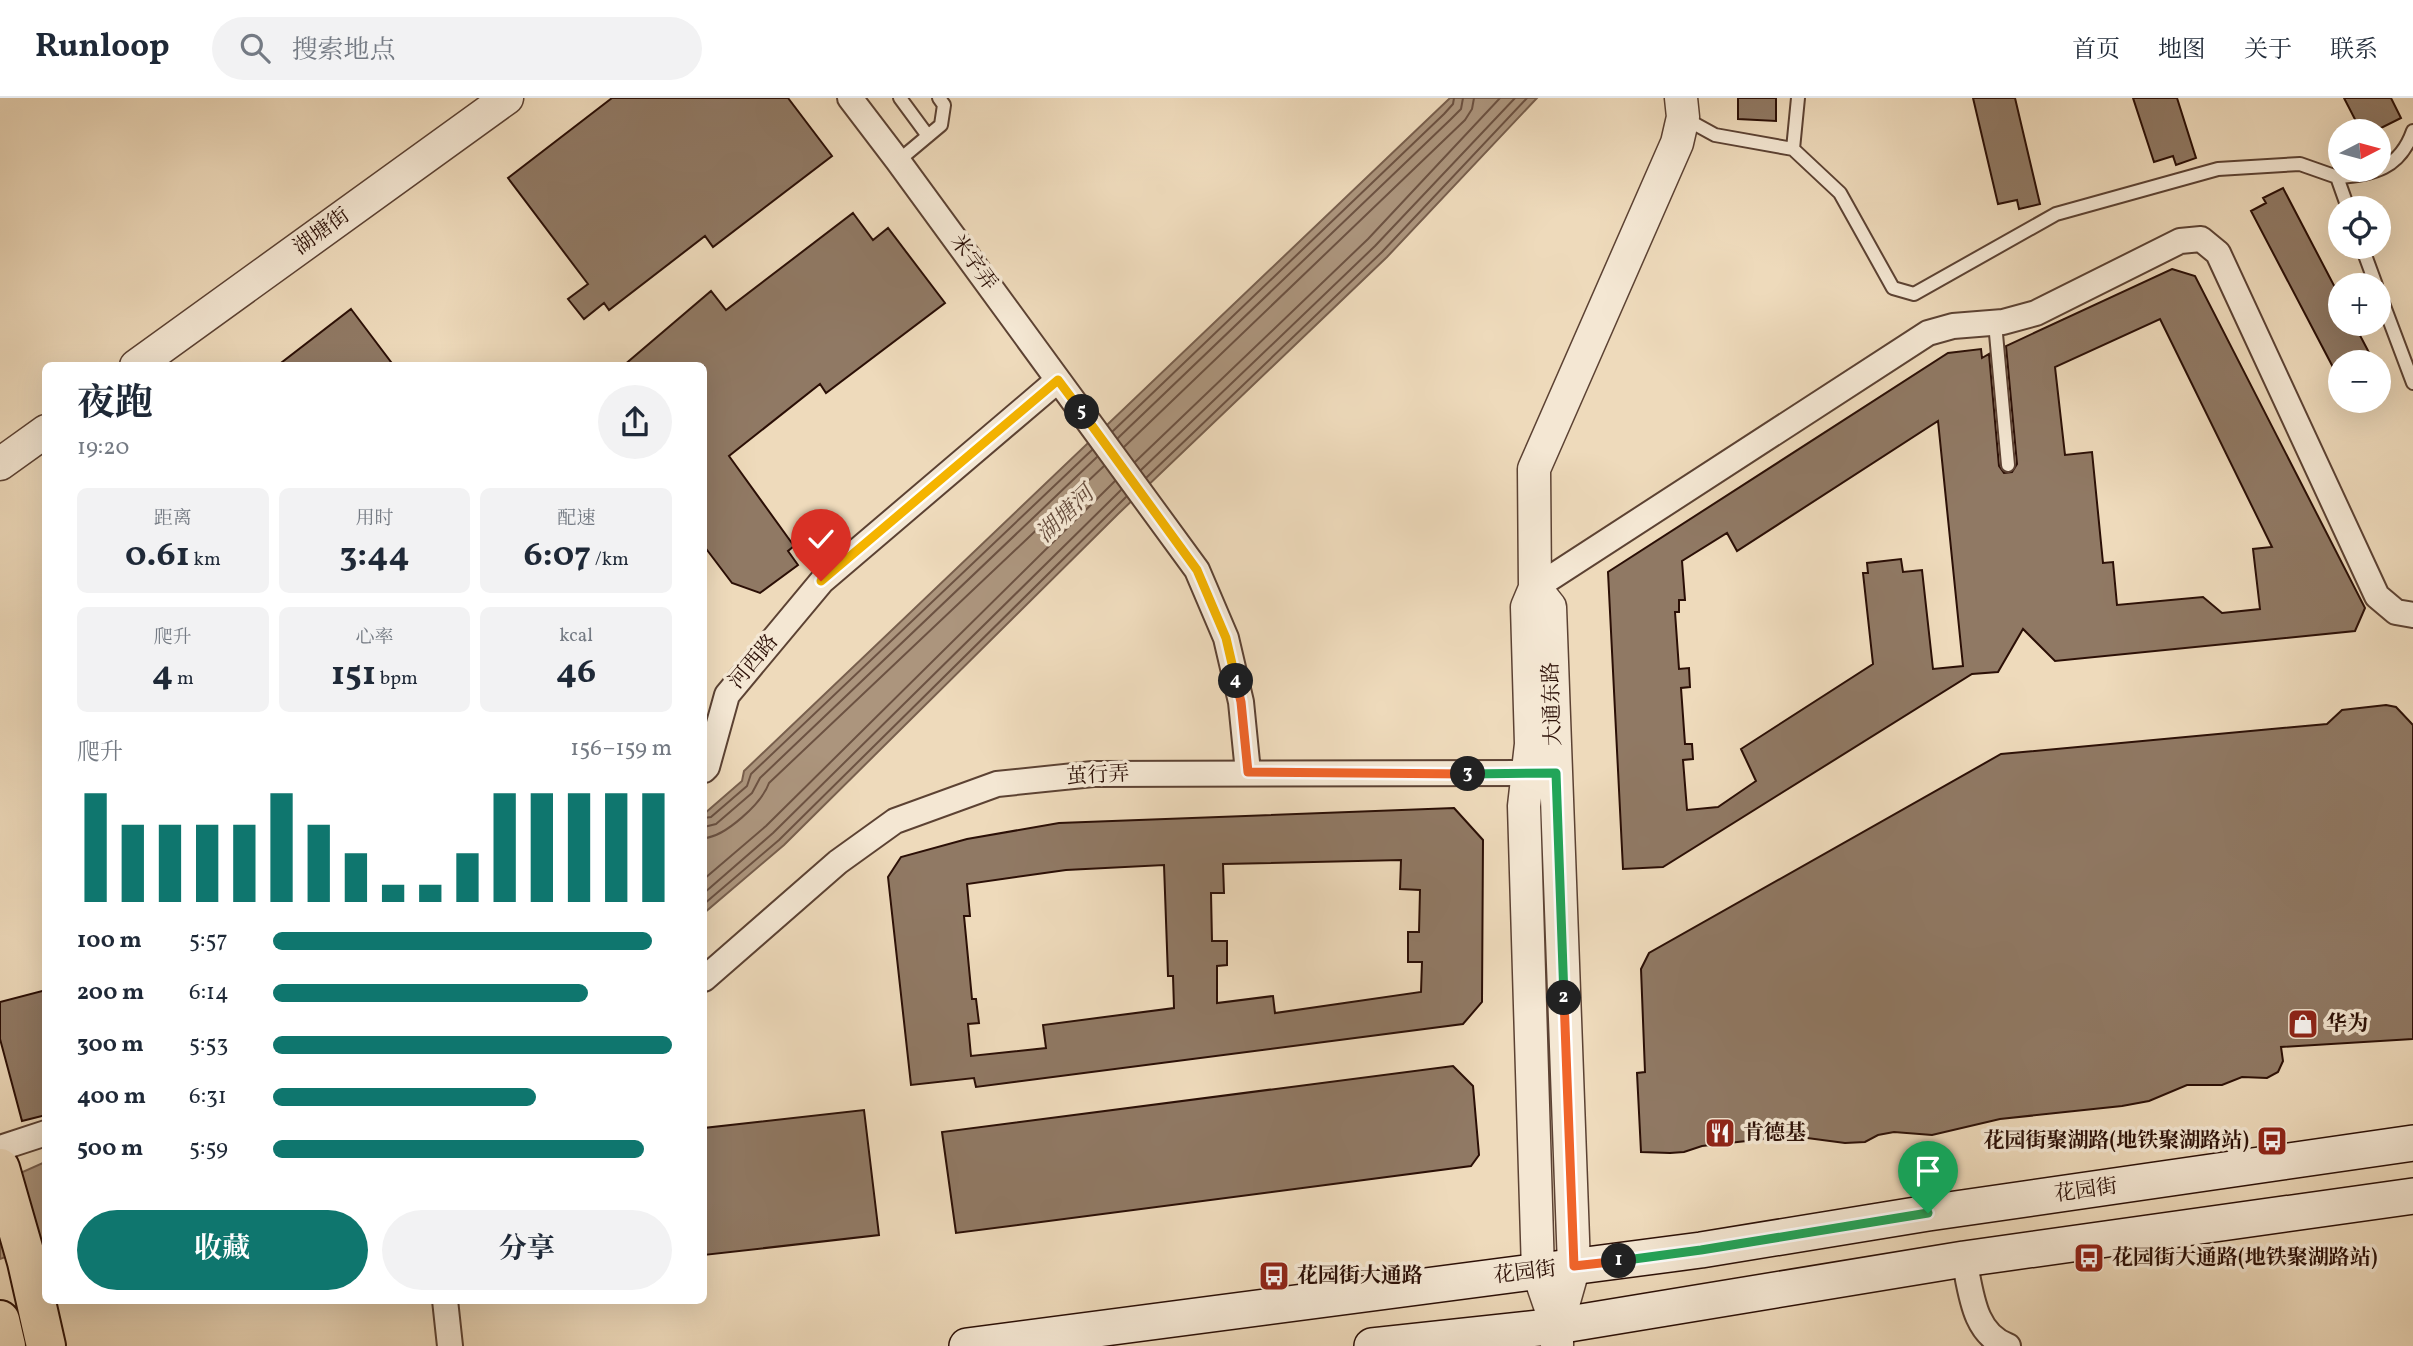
<!DOCTYPE html>
<html lang="zh">
<meta charset="utf-8">
<style>
:root{--surface:#fff;--page:#f2f2f3;--text:#1f2937;--muted:#747a83;--line:#e0e1e3;--accent:#0f766e}
body{margin:0;font-family:Vollkorn,"Noto Serif SC",serif;background:var(--page);color:var(--text);height:100vh;display:flex;flex-direction:column;font-size:26px;white-space:nowrap}
*{box-sizing:border-box;margin:0}
p{font-size:23px;color:var(--muted)}
.icon{flex:none;width:38px;height:38px;fill:none;stroke:currentColor;stroke-width:2;stroke-linecap:round;stroke-linejoin:round}
.map{position:relative;flex:1;overflow:hidden}
.panel{position:absolute;left:42px;top:264px;width:665px;height:942px;display:flex;flex-direction:column;background:var(--surface);border-radius:10px;box-shadow:0 7px 28px #0002}
.panel>*{flex:none}
.needle{width:46px;rotate:84deg}
.tools{position:absolute;left:2328px;top:21px;display:grid;gap:14px}
.tools a{display:grid;place-items:center;width:63px;height:63px;border-radius:50%;background:var(--surface);box-shadow:0 7px 28px #0002;font-size:35px}
.pin{position:absolute;display:grid;place-items:center;width:60px;height:60px;color:#fff;margin:-72px -30px;border-radius:50% 50% 50% 0;rotate:-45deg;box-shadow:0 0 7px #0007}
.pin .icon{rotate:45deg}
.km{position:absolute;width:35px;height:35px;margin:-18px;border-radius:50%;background:#222;color:#fff;font-size:19px;line-height:35px;text-align:center}
.round{display:grid;place-items:center;flex:none;width:74px;height:74px;border-radius:37px;background:var(--page)}
.head{display:flex;align-items:center;justify-content:space-between;height:119px;padding:0 35px}
h1{font-size:38px;font-weight:700;line-height:52px}
.metrics{display:grid;grid-template-columns:repeat(3,1fr);gap:10px;height:119px;padding:7px 35px}
.metrics div{display:grid;align-content:center;border-radius:10px;background:var(--page);text-align:center}
.metrics b{font-size:35px;font-weight:700}
.metrics small{font-size:19px;font-weight:400}
.metrics p{font-size:19px}
.chart{height:196px;padding:14px 35px}
.chart p{display:flex;justify-content:space-between}
.chart svg{width:100%;height:126px;margin-top:7px;stroke:var(--accent);stroke-width:6}
.button{display:flex;gap:14px;margin-top:auto;padding:14px 35px}
.button a{flex:1;height:80px;border-radius:42px;background:var(--accent);color:#fff;font-size:28px;font-weight:700;line-height:80px;text-align:center}
.button a+a{background:var(--page);color:var(--text)}
ul{padding:0 35px;list-style:none;font-size:23px}
li{display:grid;grid-template-columns:112px 84px 1fr;align-items:center;height:52px}
li i{height:18px;border-radius:9px;background:var(--accent)}
header{display:flex;align-items:center;gap:42px;box-sizing:border-box;height:98px;padding:0 35px;background:var(--surface);border-bottom:2px solid var(--line)}
header strong{font-size:33px}
nav{display:flex;gap:38px;margin-inline-start:auto;font-size:24px}
.search{width:490px;height:63px;background:var(--page);display:flex;align-items:center;gap:18px;box-sizing:border-box;padding:0 24px;border-radius:38px;color:var(--muted);font-size:26px}
.map>svg:first-child{display:block}
.water{fill:#ac957d;stroke:#785f4d;stroke-width:2}
.lines{fill:none;stroke-linecap:round;stroke-linejoin:round}
.shore{stroke:#6c5242;stroke-width:2}
.building{fill:#907964;stroke:#2b0f06;stroke-width:2;fill-rule:evenodd}
.service-casing{stroke:#5c4233;stroke-width:16}
.minor-casing{stroke:#5c4233;stroke-width:28}
.tertiary-casing{stroke:#5c4233;stroke-width:35}
.secondary-casing{stroke:#2b0f06;stroke-width:38}
.primary-casing{stroke:#2b0f06;stroke-width:42}
.service{stroke:#f4e7d3;stroke-width:12}
.minor{stroke:#f4e7d3;stroke-width:24}
.tertiary{stroke:#f4e7d3;stroke-width:32}
.secondary{stroke:#f4e7d3;stroke-width:35}
.primary{stroke:#eedabb;stroke-width:38}
.split-1-casing{stroke:#fff;stroke-width:14}
.split-2-casing{stroke:#fff;stroke-width:14}
.split-3-casing{stroke:#fff;stroke-width:14}
.split-4-casing{stroke:#fff;stroke-width:14}
.split-5-casing{stroke:#fff;stroke-width:14}
.split-6-casing{stroke:#fff;stroke-width:14}
.split-1{stroke:#22a559;stroke-width:9}
.split-2{stroke:#f0652b;stroke-width:9}
.split-3{stroke:#22a559;stroke-width:9}
.split-4{stroke:#f0652b;stroke-width:9}
.split-5{stroke:#f5b400;stroke-width:9}
.split-6{stroke:#f5b400;stroke-width:9}
.labels{text-anchor:middle;dominant-baseline:central;stroke-width:7;stroke-linejoin:round;paint-order:stroke}
.street-label{font-size:21px;fill:#2b0f06;stroke:#f4e7d3}
.poi-label{font-size:21px;font-weight:bold;fill:#2b0f06;stroke:#f4e7d3;text-anchor:start}
.water-label{font-size:23px;font-style:italic;fill:#654b3c;stroke:#f4e7d3}
</style>
<header>
<strong>Runloop</strong>
<div class="search"><svg class="icon" aria-label="search" viewBox="0 0 24 24"><circle cx="10" cy="10" r="6"/><path d="M15 15l6 6"/></svg>搜索地点</div>
<nav><a>首页</a><a>地图</a><a>关于</a><a>联系</a></nav>
</header>
<div class="map">
<svg width="2413" height="1248" viewBox="0 0 2413 1248">
<rect width="100%" height="100%" fill="#eedabb"/>
<filter id="stains"><feTurbulence type="fractalNoise" baseFrequency=".00286" numOctaves="4"/><feColorMatrix values="0 0 0 0 .2 0 0 0 0 .09 0 0 0 0 .02 0 0 0 .5 -.17"/></filter>
<radialGradient id="worn" r=".72"><stop offset=".6" stop-color="#630" stop-opacity="0"/><stop offset="1" stop-color="#630" stop-opacity=".3"/></radialGradient>
<path class="water" d="M 1450,0 L 1537,0 L 1387,159 L 1118,416 L 784,747 L 704,815 L 704,716 L 742,683 L 744,673 Z
M 45,1064 L 45,1145 L 0,1161 L 0,1084 Z"/>
<g class="lines">
<path class="shore" d="M 1113,333 L 1444,16 L 1453,6 L 1454,0
M 1118,340 L 1450,22 L 1461,11 L 1463,0
M 1124,349 L 1465,22 L 1472,11 L 1474,0
M 1135,364 L 1368,141 L 1500,0
M 1141,372 L 1375,148 L 1515,0
M 1147,379 L 1382,154 L 1527,0
M 704,720 L 711,719 L 747,688 L 751,676 L 1092,352
M 704,729 L 716,726 L 752,695 L 760,680 L 1097,359
M 704,740 C 725,739 762,705 769,685 L 1104,368
M 704,781 L 766,728 L 1115,383
M 704,795 L 773,735 L 1121,392
M 704,806 L 779,742 L 1126,399"/>
</g>
<path class="building" d="M 612,0 L 788,0 L 832,58 L 713,149 L 705,138 L 609,212 L 604,205 L 584,221 L 568,201 L 588,186 L 508,80 Z
M 1738,0 L 1776,0 L 1776,23 L 1738,21 Z
M 1973,0 L 2015,0 L 2040,106 L 2019,111 L 2017,102 L 1998,106 Z
M 2133,0 L 2177,0 L 2196,60 L 2176,67 L 2173,58 L 2154,64 Z
M 2344,0 L 2391,0 L 2401,20 L 2375,33 L 2361,33 Z
M 2283,90 L 2340,199 L 2340,226 L 2354,226 L 2374,264 L 2340,264 L 2340,270 L 2335,273 L 2251,113 L 2266,105 L 2263,100 Z
M 853,115 L 873,142 L 888,130 L 945,205 L 826,295 L 820,286 L 729,358 L 794,448 L 788,453 L 798,467 L 760,495 L 732,485 L 704,448 L 704,268 L 623,268 L 711,193 L 726,212 Z
M 2172,171 L 2195,178 L 2365,510 L 2355,533 L 2055,563 L 2023,531 L 1998,574 L 1972,576 L 1663,769 L 1623,771 L 1608,474 L 1948,255 L 1981,251 L 1982,260 L 1989,256 L 1999,368 L 2004,375 L 2012,374 L 2017,366 L 2006,248 ZM 2160,221 L 2272,449 L 2253,451 L 2260,511 L 2222,515 L 2203,499 L 2117,507 L 2113,464 L 2103,465 L 2092,354 L 2065,357 L 2055,269 ZM 1938,323 L 1963,568 L 1933,571 L 1922,472 L 1903,474 L 1901,461 L 1867,465 L 1868,475 L 1863,475 L 1873,566 L 1741,651 L 1756,683 L 1718,709 L 1687,712 L 1683,662 L 1693,661 L 1692,646 L 1685,646 L 1681,590 L 1690,589 L 1689,570 L 1679,571 L 1675,514 L 1679,514 L 1679,502 L 1685,502 L 1682,463 L 1727,435 L 1737,453 Z
M 351,211 L 394,268 L 277,268 Z
M 2386,607 L 2396,609 L 2413,627 L 2413,941 L 2281,949 L 2283,963 L 2278,974 L 2267,980 L 2242,979 L 2222,987 L 2187,987 L 2149,1003 L 2122,1008 L 2000,1021 L 1932,1037 L 1894,1034 L 1878,1037 L 1865,1044 L 1845,1045 L 1792,1038 L 1702,1048 L 1684,1054 L 1670,1055 L 1641,1054 L 1637,975 L 1645,974 L 1641,871 L 1649,855 L 2001,656 L 2327,626 L 2342,612 Z
M 1454,710 L 1483,742 L 1482,904 L 1463,926 L 976,989 L 974,980 L 911,987 L 888,779 L 901,759 L 967,741 L 1059,725 ZM 1401,762 L 1400,791 L 1420,792 L 1419,834 L 1408,834 L 1408,864 L 1422,864 L 1421,894 L 1275,915 L 1273,898 L 1217,905 L 1217,868 L 1227,867 L 1227,843 L 1212,843 L 1211,795 L 1224,795 L 1223,766 ZM 1164,767 L 1168,878 L 1173,878 L 1174,910 L 1043,927 L 1046,950 L 971,958 L 968,926 L 979,925 L 976,901 L 972,901 L 964,818 L 970,818 L 967,786 L 1066,772 Z
M 46,892 L 46,1017 L 22,1023 L 0,941 L 0,904 Z
M 1453,968 L 1473,988 L 1479,1057 L 1471,1068 L 956,1135 L 942,1034 Z
M 864,1012 L 879,1137 L 704,1157 L 704,1030 Z"/>
<g class="lines">
<g class="service-casing">
<path id="service" d="M 900,0 L 928,38
M 1684,20 L 1715,37 L 1793,51 L 1840,95 L 1893,190 L 1914,196 L 2056,116 L 2218,71 L 2300,66 L 2337,79 L 2348,110
M 1793,51 L 1798,0
M 898,63 L 941,27 L 944,7 L 939,0
M 2337,79 C 2374,77 2400,70 2413,33
M 2362,149 L 2376,187
M 2378,192 L 2413,285
M 1995,225 L 2008,367"/>
</g>
<g class="minor-casing">
<path id="minor" d="M 850,0 L 898,63 L 1197,472 L 1226,540 L 1241,604 L 1248,674
M 1535,490 L 1928,235 L 1953,228 L 2003,224 L 2036,215 L 2180,143 L 2201,141 L 2218,155 L 2377,498 L 2396,514 L 2413,517
M 704,672 L 707,669 L 727,597 L 822,483 L 1058,282
M 704,881 L 838,764 L 895,723 L 997,686 L 1093,676 L 1544,675
M 0,1050 L 46,1035
M 1964,1161 C 1971,1193 1973,1236 2008,1248
M 445,1202 L 450,1248"/>
</g>
<g class="tertiary-casing">
<path id="tertiary" d="M 136,268 L 507,0
M 0,366 L 46,333
M 1535,490 L 1550,509 L 1574,1168 L 1557,1228
M 1557,1248 L 1557,1228 L 1538,1173 L 1524,708 L 1531,646 L 1527,509 L 1535,490 L 1534,371 L 1677,45 L 1683,19 L 1681,0"/>
</g>
<g class="secondary-casing">
<path id="secondary" d="M 967,1248 L 1701,1152 L 1928,1115 L 2413,1045
M 1372,1248 L 1557,1228 L 1964,1161 L 2413,1098"/>
</g>
<g class="primary-casing">
<path id="primary" d="M 0,1070 L 27,1164 L 46,1248
M 0,1222 L 6,1248"/>
</g>
<use href="#service" class="service"/>
<use href="#minor" class="minor"/>
<use href="#tertiary" class="tertiary"/>
<use href="#secondary" class="secondary"/>
<use href="#primary" class="primary"/>
</g>
<g class="lines">
<g class="split-1-casing">
<path id="split-1" d="M 1619,1163 L 1701,1152 L 1928,1115"/>
</g>
<g class="split-2-casing">
<path id="split-2" d="M 1564,900 L 1574,1168 L 1619,1163"/>
</g>
<g class="split-3-casing">
<path id="split-3" d="M 1468,676 L 1556,675 L 1564,900"/>
</g>
<g class="split-4-casing">
<path id="split-4" d="M 1236,583 L 1241,604 L 1248,674 L 1468,676"/>
</g>
<g class="split-5-casing">
<path id="split-5" d="M 1082,314 L 1197,472 L 1226,540 L 1236,583"/>
</g>
<g class="split-6-casing">
<path id="split-6" d="M 821,483 L 1058,282 L 1082,314"/>
</g>
<use href="#split-1" class="split-1"/>
<use href="#split-2" class="split-2"/>
<use href="#split-3" class="split-3"/>
<use href="#split-4" class="split-4"/>
<use href="#split-5" class="split-5"/>
<use href="#split-6" class="split-6"/>
</g>
<defs>
<g id="shop-square" transform="scale(1.575)"><rect x="-9" y="-9" width="18" height="18" rx="4" fill="#8f2418" stroke="#f4e7d3"/><path d="M-5-2.5h2.3a2.7 3.5 0 0 1 5.4 0H5L5.5 6h-11ZM-1.5-2.5h3a1.5 2.3 0 0 0-3 0Z" fill="#fff"/></g>
<g id="restaurant-square" transform="scale(1.575)"><rect x="-9" y="-9" width="18" height="18" rx="4" fill="#8f2418" stroke="#f4e7d3"/><path d="M-5-6h1v4h1v-4h1v4h1v-4h1v5L-1.5 .5V6h-2V.5L-5-1ZM5-6V6H3V1.5H1.5Q1.5-4 5-6Z" fill="#fff"/></g>
<g id="bus-square" transform="scale(1.575)"><rect x="-9" y="-9" width="18" height="18" rx="4" fill="#8f2418" stroke="#f4e7d3"/><path d="M-5-6H5V4H4V6H2V4H-2V6H-4V4H-5ZM-3.5-4V0h7V-4ZM-3.5 1.2v1.5H-2V1.2ZM2 1.2v1.5H3.5V1.2Z" fill="#fff"/></g>
</defs>
<g fill-rule="evenodd">
<use href="#shop-square" x="2303" y="926"/>
<use href="#restaurant-square" x="1720" y="1035"/>
<use href="#bus-square" x="2272" y="1043"/>
<use href="#bus-square" x="2089" y="1160"/>
<use href="#bus-square" x="1274" y="1178"/>
</g>
<g class="labels">
<g class="street-label">
<text transform="translate(322 134) rotate(-36)">湖塘街</text>
<text transform="translate(973 165) rotate(54)">米字弄</text>
<text transform="translate(754 564) rotate(-50)">河西路</text>
<text transform="translate(1553 606) rotate(-92)">大通东路</text>
<text transform="translate(1098 678) rotate(-3)">茧行弄</text>
<text transform="translate(2086 1093) rotate(-8)">花园街</text>
<text transform="translate(1525 1175) rotate(-7)">花园街</text>
</g>
<g class="poi-label">
<text x="2326" y="926">华为</text>
<text x="1743" y="1035">肯德基</text>
<text x="2249" y="1043" text-anchor="end">花园街聚湖路(地铁聚湖路站)</text>
<text x="2112" y="1160">花园街大通路(地铁聚湖路站)</text>
<text x="1297" y="1178">花园街大通路</text>
</g>
<g class="water-label">
<text transform="translate(1066 417) rotate(-44)">湖塘河</text>
</g>
</g>
<rect width="100%" height="100%" filter="url(#stains)"/>
<rect width="100%" height="100%" fill="url(#worn)"/>
</svg>
<div class="tools">
<a><svg class="needle" viewBox="-14 -14 28 28"><path d="M0-13l5 13h-10z" fill="#e53935"/><path d="M0 13l5-13h-10z" fill="#747a83"/></svg></a>
<a><svg class="icon" aria-label="locate" viewBox="0 0 24 24"><circle cx="12" cy="12" r="6"/><path d="M12 2v4M12 18v4M2 12h4M18 12h4"/></svg></a>
<a>+</a>
<a>−</a>
</div>
<div class="pin" style="left:1928px;top:1115px;background:#1e9e55"><svg class="icon" aria-label="arrive" viewBox="0 0 24 24"><path d="M6 21V4h12l-3 4 3 4H6"/></svg></div>
<div class="pin" style="left:821px;top:483px;background:#d93025"><svg class="icon" aria-label="check" viewBox="0 0 24 24"><path d="M5 12l5 5 9-10"/></svg></div>
<b class="km" style="left:1619px;top:1163px">1</b>
<b class="km" style="left:1564px;top:900px">2</b>
<b class="km" style="left:1468px;top:676px">3</b>
<b class="km" style="left:1236px;top:583px">4</b>
<b class="km" style="left:1082px;top:314px">5</b>
<section class="panel">
<div class="head"><div><h1>夜跑</h1><p>19:20</p></div><a class="round"><svg class="icon" aria-label="share" viewBox="0 0 24 24"><path d="M12 15V3M7 8l5-5 5 5M5 13v7h14v-7"/></svg></a></div>
<div class="metrics">
<div><p>距离</p><b>0.61<small> km</small></b></div>
<div><p>用时</p><b>3:44</b></div>
<div><p>配速</p><b>6:07<small> /km</small></b></div>
</div>
<div class="metrics">
<div><p>爬升</p><b>4<small> m</small></b></div>
<div><p>心率</p><b>151<small> bpm</small></b></div>
<div><p>kcal</p><b>46</b></div>
</div>
<div class="chart"><p><span>爬升</span>156–159 m</p>
<svg viewBox="0 0 160 44" preserveAspectRatio="none"><path d="M5 44V6M15 44V17M25 44V17M35 44V17M45 44V17M55 44V6M65 44V17M75 44V27M85 44V38M95 44V38M105 44V27M115 44V6M125 44V6M135 44V6M145 44V6M155 44V6"/></svg>
</div>
<ul>
<li><b>100 m</b>5:57<i style="width:95%"></i></li>
<li><b>200 m</b>6:14<i style="width:79%"></i></li>
<li><b>300 m</b>5:53<i style="width:100%"></i></li>
<li><b>400 m</b>6:31<i style="width:66%"></i></li>
<li><b>500 m</b>5:59<i style="width:93%"></i></li>
</ul>
<div class="button"><a>收藏</a><a>分享</a></div>
</section>
</div>
